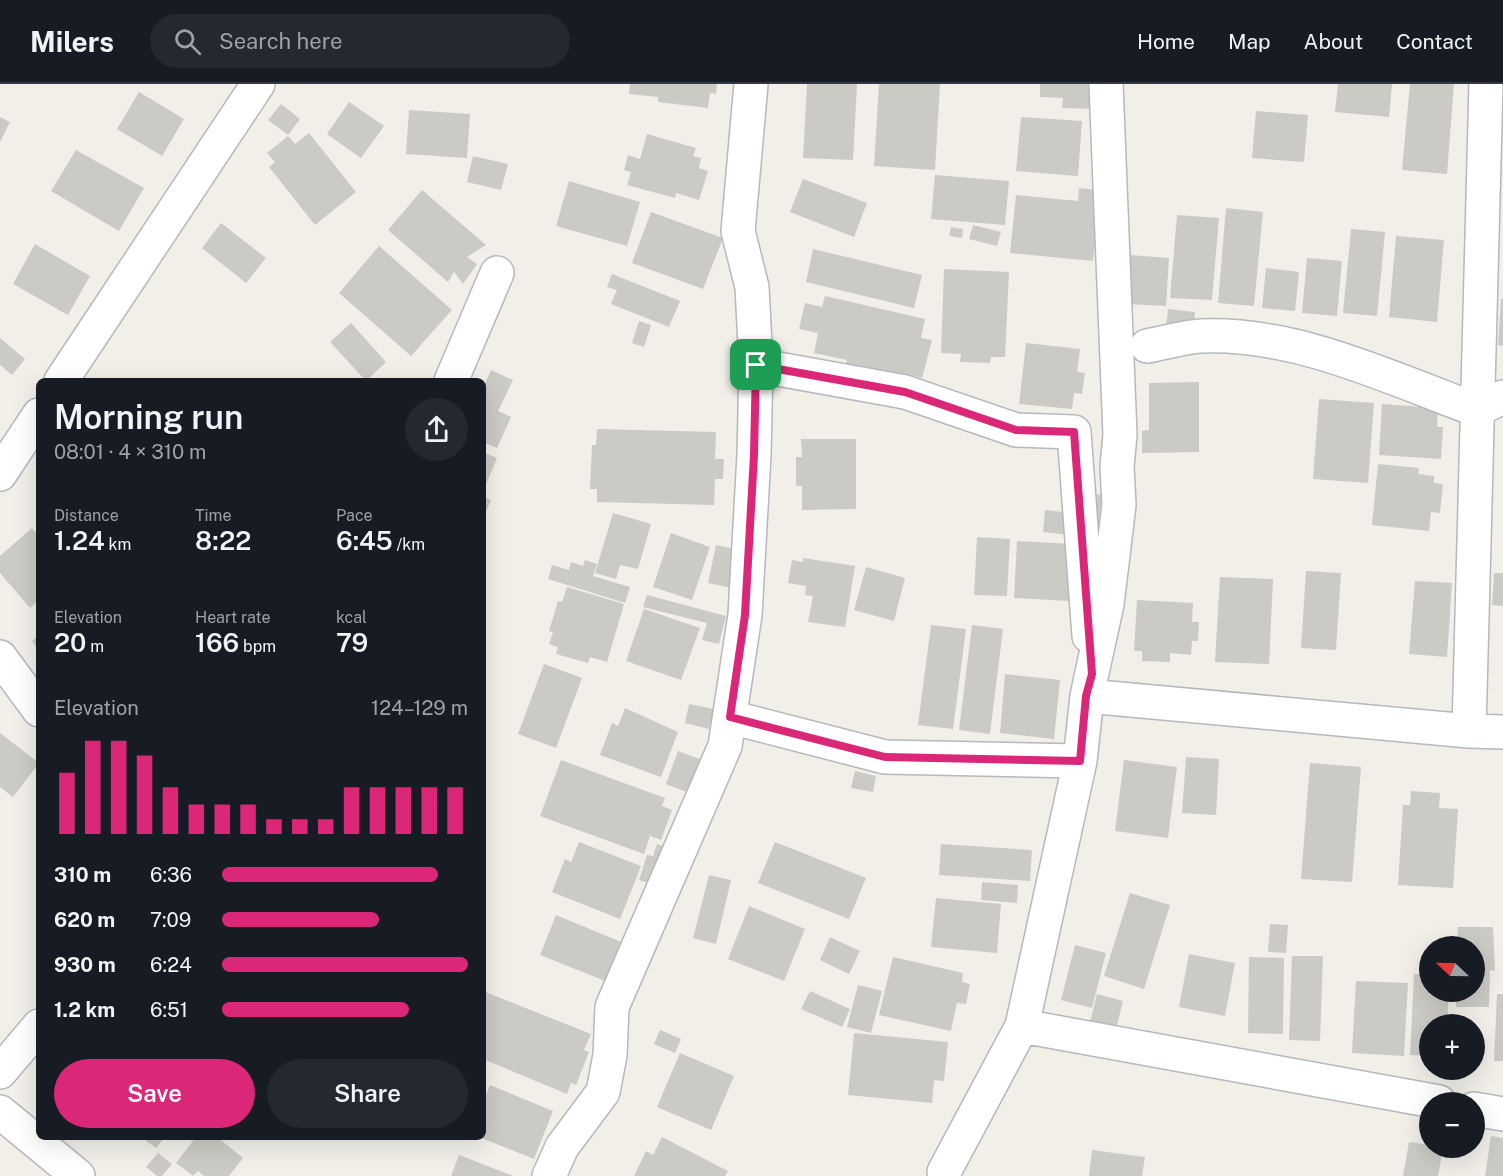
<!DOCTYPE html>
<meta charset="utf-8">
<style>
:root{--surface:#171b24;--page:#242831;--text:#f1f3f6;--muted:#9ea1a6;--line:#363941;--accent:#db2777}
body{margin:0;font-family:"Public Sans",sans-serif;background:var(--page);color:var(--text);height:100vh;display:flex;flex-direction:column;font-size:22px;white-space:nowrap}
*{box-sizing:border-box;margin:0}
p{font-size:20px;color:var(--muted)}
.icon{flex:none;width:33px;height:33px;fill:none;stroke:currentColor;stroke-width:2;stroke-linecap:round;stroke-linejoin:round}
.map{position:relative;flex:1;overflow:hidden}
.drawer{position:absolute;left:36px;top:294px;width:450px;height:762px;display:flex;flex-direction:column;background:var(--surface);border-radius:9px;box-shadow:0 6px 24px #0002}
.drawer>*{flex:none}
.needle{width:39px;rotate:292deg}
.buttons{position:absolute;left:1419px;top:852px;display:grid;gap:12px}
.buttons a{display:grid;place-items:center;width:66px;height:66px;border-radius:50%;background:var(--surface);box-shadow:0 6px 24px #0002;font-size:30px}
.pin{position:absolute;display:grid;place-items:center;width:51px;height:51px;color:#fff;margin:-26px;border-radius:12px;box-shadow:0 3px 9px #0006}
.round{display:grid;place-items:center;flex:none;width:63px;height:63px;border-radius:32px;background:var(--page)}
.head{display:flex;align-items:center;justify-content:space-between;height:102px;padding:0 18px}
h1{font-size:33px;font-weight:600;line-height:45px}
.figures{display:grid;grid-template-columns:repeat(3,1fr);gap:9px;height:102px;padding:6px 18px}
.figures div{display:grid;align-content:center}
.figures b{font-size:26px;font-weight:600}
.figures small{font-size:16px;font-weight:400}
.figures p{font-size:16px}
.chart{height:168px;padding:12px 18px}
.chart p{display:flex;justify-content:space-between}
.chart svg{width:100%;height:108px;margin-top:6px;stroke:var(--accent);stroke-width:6}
.cta{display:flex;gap:12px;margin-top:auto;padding:12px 18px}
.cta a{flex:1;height:69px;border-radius:36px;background:var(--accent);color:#fff;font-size:24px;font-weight:600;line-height:69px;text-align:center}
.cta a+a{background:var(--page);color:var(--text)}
ul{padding:0 18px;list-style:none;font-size:20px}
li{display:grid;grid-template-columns:96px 72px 1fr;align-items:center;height:45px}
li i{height:15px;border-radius:8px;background:var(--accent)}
header{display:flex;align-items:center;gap:36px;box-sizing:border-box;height:84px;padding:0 30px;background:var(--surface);border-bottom:2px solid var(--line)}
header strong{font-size:28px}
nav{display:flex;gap:33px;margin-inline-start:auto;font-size:21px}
.search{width:420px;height:54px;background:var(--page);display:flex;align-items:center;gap:15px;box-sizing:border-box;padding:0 21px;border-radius:33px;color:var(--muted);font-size:22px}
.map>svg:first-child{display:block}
.building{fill:#cccac5}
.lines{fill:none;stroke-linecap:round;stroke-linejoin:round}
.minor-casing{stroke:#b5b8bc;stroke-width:36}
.minor{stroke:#fff;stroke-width:33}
.route-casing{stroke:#fff;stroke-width:12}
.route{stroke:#db2777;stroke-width:8}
</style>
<header>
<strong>Milers</strong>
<div class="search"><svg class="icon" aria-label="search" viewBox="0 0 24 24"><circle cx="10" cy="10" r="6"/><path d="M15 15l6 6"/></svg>Search here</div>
<nav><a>Home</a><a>Map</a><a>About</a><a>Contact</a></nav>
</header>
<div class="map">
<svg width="1503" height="1092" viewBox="0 0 1503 1092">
<rect width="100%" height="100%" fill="#f1efe8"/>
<path class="building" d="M 630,0 L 717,0 L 716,10 L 710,9 L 708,24 L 658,18 L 658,13 L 629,10 Z
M 807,0 L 857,0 L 853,76 L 803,74 Z
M 879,0 L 940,0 L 935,86 L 874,82 Z
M 1040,0 L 1096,0 L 1095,25 L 1062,24 L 1063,14 L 1040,13 Z
M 1338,0 L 1392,0 L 1389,33 L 1335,28 Z
M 1410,0 L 1454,0 L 1447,90 L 1402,86 Z
M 139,8 L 184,35 L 162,72 L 117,45 Z
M 349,18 L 384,42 L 361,74 L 327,50 Z
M 281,20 L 300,35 L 288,51 L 268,36 Z
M 409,26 L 470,30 L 467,74 L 406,70 Z
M 1256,27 L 1308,31 L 1304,78 L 1252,74 Z
M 0,33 L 10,38 L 0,58 Z
M 1021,33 L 1082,37 L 1078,92 L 1016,87 Z
M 309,49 L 356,108 L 315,141 L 269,83 L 275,78 L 267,69 L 288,52 L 295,60 Z
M 647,50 L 696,64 L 693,72 L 701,74 L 699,84 L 708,87 L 699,116 L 676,109 L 675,114 L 627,101 L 631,88 L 624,86 L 628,71 L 640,75 Z
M 76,66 L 144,104 L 119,147 L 51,107 Z
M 473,72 L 508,80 L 501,106 L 467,98 Z
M 935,91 L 1009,97 L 1005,141 L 931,135 Z
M 803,95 L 867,119 L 854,153 L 790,128 Z
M 569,97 L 640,118 L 627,162 L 556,142 Z
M 1079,104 L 1101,106 L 1093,177 L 1010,169 L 1016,111 L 1078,117 Z
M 422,106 L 486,161 L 467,173 L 477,180 L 463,200 L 454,188 L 448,198 L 388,146 Z
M 1226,124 L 1263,128 L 1254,222 L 1218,219 Z
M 651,128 L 723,154 L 703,205 L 632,179 Z
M 1177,131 L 1219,134 L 1212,216 L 1170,214 Z
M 221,139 L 266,174 L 246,199 L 202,164 Z
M 973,141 L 1001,148 L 997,162 L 969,155 Z
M 951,143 L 963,145 L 962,154 L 949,152 Z
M 1351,145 L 1385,148 L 1377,232 L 1343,229 Z
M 1396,152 L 1444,156 L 1437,238 L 1389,233 Z
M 35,160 L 90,192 L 68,231 L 13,200 Z
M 379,162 L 452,226 L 411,272 L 339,209 Z
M 813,165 L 922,191 L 914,224 L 806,198 Z
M 1130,171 L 1169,174 L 1166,222 L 1127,220 Z
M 1307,174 L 1342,177 L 1337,232 L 1302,229 Z
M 1266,184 L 1299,188 L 1295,227 L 1262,224 Z
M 944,185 L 1009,188 L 1005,273 L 991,273 L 990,279 L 960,278 L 961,270 L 941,269 Z
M 612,190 L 680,217 L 669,243 L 611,220 L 617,206 L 607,203 Z
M 825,212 L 925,235 L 921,254 L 932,256 L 922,294 L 906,290 L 905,296 L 845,283 L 847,276 L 814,269 L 818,249 L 799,245 L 805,219 L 822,223 Z
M 1501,215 L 1503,215 L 1503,262 L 1498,261 Z
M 1168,225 L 1195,228 L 1193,248 L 1166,245 Z
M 639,237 L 651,241 L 644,263 L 632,259 Z
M 351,239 L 386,278 L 366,297 L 330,258 Z
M 0,254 L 25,275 L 12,291 L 0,281 Z
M 1026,259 L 1080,265 L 1077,288 L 1085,289 L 1082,310 L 1074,309 L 1072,325 L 1019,320 Z
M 491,286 L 513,296 L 498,327 L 511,333 L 497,364 L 483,358 L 483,304 Z
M 1199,298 L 1199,368 L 1142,369 L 1142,347 L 1149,346 L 1149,299 Z
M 1319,315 L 1374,319 L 1368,399 L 1313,395 Z
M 1382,320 L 1438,324 L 1437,343 L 1443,343 L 1441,375 L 1379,371 Z
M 597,345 L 716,348 L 715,375 L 724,375 L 723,395 L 715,395 L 714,421 L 597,418 L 597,405 L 590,405 L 592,361 L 596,361 Z
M 801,355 L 856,355 L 856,425 L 802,426 L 802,402 L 796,402 L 796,373 L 802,373 Z
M 483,368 L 497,374 L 483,408 Z
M 1378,380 L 1419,384 L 1418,390 L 1434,392 L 1434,399 L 1443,400 L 1440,429 L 1431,428 L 1429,447 L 1372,441 Z
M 1082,409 L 1102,411 L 1096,460 L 1080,452 L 1043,448 L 1045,426 L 1080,430 Z
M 483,412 L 491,416 L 483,435 Z
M 613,429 L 651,440 L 638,485 L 620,481 L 616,495 L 595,489 Z
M 32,444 L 39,453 L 39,516 L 30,524 L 0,489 L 0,472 Z
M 671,449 L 710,463 L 692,516 L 653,503 Z
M 977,453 L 1010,455 L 1007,512 L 974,511 Z
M 1017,457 L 1072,460 L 1069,517 L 1014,514 Z
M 716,461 L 740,466 L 732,504 L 708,499 Z
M 803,474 L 855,482 L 845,543 L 808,538 L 813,512 L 805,511 L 806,502 L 788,499 L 792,476 L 803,478 Z
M 585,476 L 597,480 L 593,492 L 630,503 L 625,519 L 548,495 L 552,481 L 569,486 L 571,478 L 583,482 Z
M 866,483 L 905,494 L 894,537 L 854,526 Z
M 1306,487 L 1341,489 L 1336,566 L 1301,564 Z
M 1494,489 L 1503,489 L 1503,522 L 1492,521 Z
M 1220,493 L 1273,495 L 1269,580 L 1215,578 Z
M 1415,497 L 1452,499 L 1447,573 L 1409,570 Z
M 567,503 L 624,520 L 607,578 L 590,573 L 588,579 L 556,570 L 558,563 L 549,560 L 553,548 L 549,547 L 558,517 L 562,518 Z
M 647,511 L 726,532 L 719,560 L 702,556 L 707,539 L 643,523 Z
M 1137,516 L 1193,519 L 1192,538 L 1199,538 L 1198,557 L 1192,557 L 1191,571 L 1170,569 L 1170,578 L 1142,577 L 1142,567 L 1134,567 Z
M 644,525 L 700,544 L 681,596 L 626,577 Z
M 931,541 L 966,545 L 953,645 L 918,641 Z
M 972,541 L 1003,545 L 990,650 L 959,646 Z
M 39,551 L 39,567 L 32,557 Z
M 544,580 L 582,594 L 556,664 L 518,650 Z
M 1005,590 L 1060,596 L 1054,655 L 1000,649 Z
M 689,620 L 714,625 L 709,645 L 685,639 Z
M 625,624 L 678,648 L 661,693 L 600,671 L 612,639 L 618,642 Z
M 0,649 L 39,679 L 13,713 L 0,703 Z
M 678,667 L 702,676 L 689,709 L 666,700 Z
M 1186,673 L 1219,675 L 1216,731 L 1182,729 Z
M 561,676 L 665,714 L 662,722 L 672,726 L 661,756 L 650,752 L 644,770 L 540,732 Z
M 1124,676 L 1177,683 L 1168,754 L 1115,747 Z
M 1310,679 L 1361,683 L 1352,798 L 1301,795 Z
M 855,687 L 876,692 L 873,708 L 851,704 Z
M 1411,707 L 1440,709 L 1439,724 L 1458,725 L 1453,804 L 1398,801 L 1403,721 L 1410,721 Z
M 579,758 L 641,782 L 620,835 L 552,808 L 565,775 L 571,778 Z
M 775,758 L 866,794 L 849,835 L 758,799 Z
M 657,760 L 674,766 L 662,803 L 639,796 L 647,771 L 653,772 Z
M 941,760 L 1032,766 L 1030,797 L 939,791 Z
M 709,791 L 731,796 L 716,860 L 693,854 Z
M 982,798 L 1018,801 L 1017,819 L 981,816 Z
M 1130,809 L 1170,821 L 1144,905 L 1104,892 Z
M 936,814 L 1001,820 L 997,869 L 931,863 Z
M 749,822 L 805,845 L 784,897 L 728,875 Z
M 556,831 L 621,858 L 605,897 L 540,871 Z
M 1270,840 L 1288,841 L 1286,869 L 1268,868 Z
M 1458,843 L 1493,843 L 1495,887 L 1490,886 L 1489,923 L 1456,923 L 1456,908 L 1474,908 L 1474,862 L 1457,862 Z
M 830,853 L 860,867 L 849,890 L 820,876 Z
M 1075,861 L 1106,869 L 1092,924 L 1061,916 Z
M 1189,870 L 1235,879 L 1225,932 L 1179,923 Z
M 1292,872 L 1323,872 L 1320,957 L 1289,956 Z
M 893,873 L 963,889 L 962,898 L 970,900 L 966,920 L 957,919 L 951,947 L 879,931 Z
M 1249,873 L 1284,874 L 1283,950 L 1248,949 Z
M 1414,890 L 1430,890 L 1430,908 L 1449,908 L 1447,940 L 1430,940 L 1430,972 L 1410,971 Z
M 1356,897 L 1408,899 L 1404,972 L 1352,969 Z
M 858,901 L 882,907 L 871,949 L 847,943 Z
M 483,907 L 591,950 L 584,966 L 589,968 L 576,1001 L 571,999 L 567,1010 L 483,975 Z
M 810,907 L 850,925 L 842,943 L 801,925 Z
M 1097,910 L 1123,917 L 1114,953 L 1088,946 Z
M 1497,910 L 1503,910 L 1503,977 L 1494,977 Z
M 660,946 L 681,955 L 675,969 L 654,960 Z
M 854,949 L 948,958 L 944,997 L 934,996 L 932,1019 L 848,1011 Z
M 680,969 L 734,992 L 711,1046 L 657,1023 Z
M 1448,986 L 1467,986 L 1466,992 L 1448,991 Z
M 490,1001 L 553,1027 L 534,1075 L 479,1053 L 483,1053 L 483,1019 Z
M 1491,1052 L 1503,1054 L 1503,1092 L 1485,1092 Z
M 141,1053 L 165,1053 L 156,1064 Z
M 196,1053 L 217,1053 L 243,1074 L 229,1092 L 204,1092 L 198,1087 L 193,1092 L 176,1079 Z
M 662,1053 L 728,1087 L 725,1092 L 634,1092 L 646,1067 L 653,1071 Z
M 1409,1058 L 1430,1061 L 1430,1064 L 1443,1064 L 1438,1092 L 1403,1092 Z
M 1092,1066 L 1145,1073 L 1142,1092 L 1089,1092 Z
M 158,1069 L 172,1080 L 162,1092 L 157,1092 L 146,1083 Z
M 459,1071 L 513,1092 L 451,1092 Z"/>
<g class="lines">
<g class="minor-casing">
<path id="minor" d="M 1147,262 C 1164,259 1183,253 1201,252 C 1296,248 1390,294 1477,326 L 1503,313
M 756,281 L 905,308 L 1016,346 L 1074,348 L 1089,552
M 61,297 L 258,0
M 451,297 L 497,189
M 0,390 L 39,331
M 0,573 L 39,626
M 1087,612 L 1469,647 L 1503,648
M 730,633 L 885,673 L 1080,677
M 1469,647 L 1486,0
M 1022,942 L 1439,1018
M 0,988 L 39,942
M 1474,1025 L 1503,1030
M 0,1028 L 78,1092
M 944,1088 L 1022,942 L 1080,677 L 1087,612 L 1107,520 L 1119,421 L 1117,382 L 1120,351 L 1106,0
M 549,1092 L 562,1063 L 603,1008 L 610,971 L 612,923 L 725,662 L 745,531 L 754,371 L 756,281 L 752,203 L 738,147 L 751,0"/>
</g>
<use href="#minor" class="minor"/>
</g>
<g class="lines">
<g class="route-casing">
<path id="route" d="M 756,281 L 905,308 L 1016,346 L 1074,348 L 1092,590 L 1086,612 L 1080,677 L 885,673 L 730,633 L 745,531 L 754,371 Z"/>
</g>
<use href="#route" class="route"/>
</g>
</svg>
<div class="buttons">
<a><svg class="needle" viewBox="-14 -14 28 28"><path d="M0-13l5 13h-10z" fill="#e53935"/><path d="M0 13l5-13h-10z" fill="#9ea1a6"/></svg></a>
<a>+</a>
<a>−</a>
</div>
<div class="pin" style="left:756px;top:281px;background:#1e9e55"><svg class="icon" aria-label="arrive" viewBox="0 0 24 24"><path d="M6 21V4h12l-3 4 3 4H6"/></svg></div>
<section class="drawer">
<div class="head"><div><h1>Morning run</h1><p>08:01 · 4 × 310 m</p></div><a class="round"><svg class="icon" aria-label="share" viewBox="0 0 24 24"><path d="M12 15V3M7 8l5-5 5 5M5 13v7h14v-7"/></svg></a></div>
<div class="figures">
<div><p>Distance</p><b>1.24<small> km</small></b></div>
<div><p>Time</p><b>8:22</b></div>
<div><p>Pace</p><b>6:45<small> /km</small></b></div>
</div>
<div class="figures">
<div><p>Elevation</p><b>20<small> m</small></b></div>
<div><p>Heart rate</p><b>166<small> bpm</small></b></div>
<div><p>kcal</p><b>79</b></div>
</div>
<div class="chart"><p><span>Elevation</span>124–129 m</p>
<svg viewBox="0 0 160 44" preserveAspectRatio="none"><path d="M5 44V19M15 44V6M25 44V6M35 44V12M45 44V25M55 44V32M65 44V32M75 44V32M85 44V38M95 44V38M105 44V38M115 44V25M125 44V25M135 44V25M145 44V25M155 44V25"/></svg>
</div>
<ul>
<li><b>310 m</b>6:36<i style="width:88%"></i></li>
<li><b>620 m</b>7:09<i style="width:64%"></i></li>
<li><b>930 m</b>6:24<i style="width:100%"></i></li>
<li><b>1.2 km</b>6:51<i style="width:76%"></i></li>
</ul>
<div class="cta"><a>Save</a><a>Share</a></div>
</section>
</div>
